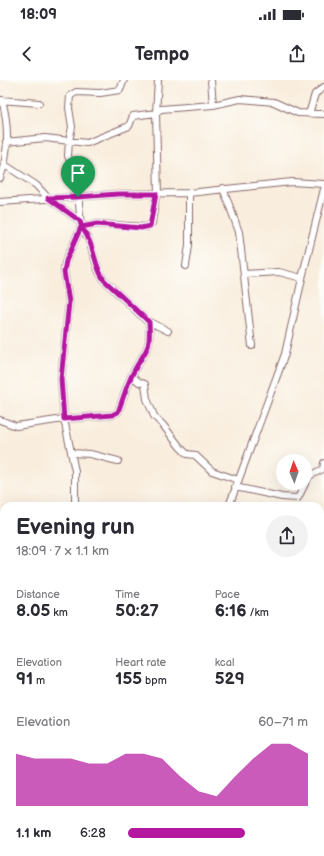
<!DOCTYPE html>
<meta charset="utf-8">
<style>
:root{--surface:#fff;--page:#f2f2f3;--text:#2b2b33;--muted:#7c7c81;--accent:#b5179e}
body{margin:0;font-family:"Balsamiq Sans",sans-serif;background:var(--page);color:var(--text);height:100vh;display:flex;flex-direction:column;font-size:15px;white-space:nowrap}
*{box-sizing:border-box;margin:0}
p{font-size:13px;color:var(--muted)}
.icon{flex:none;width:22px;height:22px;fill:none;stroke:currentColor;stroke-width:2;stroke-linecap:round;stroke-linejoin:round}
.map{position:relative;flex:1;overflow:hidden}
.panel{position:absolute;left:0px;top:422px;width:324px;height:354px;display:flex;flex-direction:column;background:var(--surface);border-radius:12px 12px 0 0;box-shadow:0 4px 16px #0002}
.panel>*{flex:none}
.needle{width:26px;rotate:358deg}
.fabs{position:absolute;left:276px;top:374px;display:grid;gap:8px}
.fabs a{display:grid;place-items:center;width:36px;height:36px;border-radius:50%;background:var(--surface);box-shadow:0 4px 16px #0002;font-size:20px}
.pin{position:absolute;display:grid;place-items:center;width:34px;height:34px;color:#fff;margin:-41px -17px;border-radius:50% 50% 50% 0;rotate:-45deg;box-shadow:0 0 4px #0007}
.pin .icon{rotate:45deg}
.round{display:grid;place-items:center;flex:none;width:42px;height:42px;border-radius:21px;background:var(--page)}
.summary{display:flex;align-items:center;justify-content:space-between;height:68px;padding:0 16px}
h1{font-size:22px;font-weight:800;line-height:30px}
.figures{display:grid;grid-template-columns:repeat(3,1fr);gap:6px;height:68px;padding:4px 16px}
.figures div{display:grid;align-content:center}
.figures b{font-size:17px;font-weight:800}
.figures small{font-size:11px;font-weight:400}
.figures p{font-size:11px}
.chart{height:112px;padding:8px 16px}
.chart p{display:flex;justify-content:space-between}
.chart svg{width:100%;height:72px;margin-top:4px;fill:var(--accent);opacity:.7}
ul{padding:0 16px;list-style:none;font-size:13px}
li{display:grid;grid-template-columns:64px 48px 1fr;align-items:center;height:30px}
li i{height:10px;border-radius:5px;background:var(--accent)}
.status{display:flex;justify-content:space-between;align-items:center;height:28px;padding:0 20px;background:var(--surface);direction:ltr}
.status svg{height:11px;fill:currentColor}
header{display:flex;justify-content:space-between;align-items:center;height:52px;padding:0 16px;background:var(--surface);font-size:18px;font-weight:800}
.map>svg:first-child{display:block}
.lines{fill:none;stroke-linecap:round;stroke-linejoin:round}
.minor-casing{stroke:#87676a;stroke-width:8}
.major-casing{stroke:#87676a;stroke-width:8}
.minor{stroke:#fff;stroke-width:6}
.major{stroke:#f1c36a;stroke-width:7}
.route-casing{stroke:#fff;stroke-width:8}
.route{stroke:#b5179e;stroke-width:5}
</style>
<div class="status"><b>18:09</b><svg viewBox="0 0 49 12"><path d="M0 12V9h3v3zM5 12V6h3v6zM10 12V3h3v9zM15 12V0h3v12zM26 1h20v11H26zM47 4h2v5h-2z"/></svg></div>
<header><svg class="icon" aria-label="back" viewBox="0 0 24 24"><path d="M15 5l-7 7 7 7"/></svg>Tempo<svg class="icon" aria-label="share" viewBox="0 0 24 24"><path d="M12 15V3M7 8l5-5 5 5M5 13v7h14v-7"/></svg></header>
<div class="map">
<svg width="324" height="776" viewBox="0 0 324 776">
<rect width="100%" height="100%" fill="#fdfcf7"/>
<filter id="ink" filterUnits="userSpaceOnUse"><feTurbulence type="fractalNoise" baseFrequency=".025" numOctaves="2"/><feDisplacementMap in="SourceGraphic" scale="8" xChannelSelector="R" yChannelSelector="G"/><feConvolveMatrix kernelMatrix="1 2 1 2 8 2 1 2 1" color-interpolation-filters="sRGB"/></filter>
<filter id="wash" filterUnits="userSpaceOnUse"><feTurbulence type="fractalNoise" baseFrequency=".012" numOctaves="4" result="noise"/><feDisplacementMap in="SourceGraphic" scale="16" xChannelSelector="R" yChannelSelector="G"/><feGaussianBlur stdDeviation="0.9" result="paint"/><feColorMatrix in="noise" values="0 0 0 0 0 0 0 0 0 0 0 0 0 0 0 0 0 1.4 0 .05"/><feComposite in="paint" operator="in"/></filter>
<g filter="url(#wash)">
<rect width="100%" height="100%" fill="#f9eede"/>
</g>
<g filter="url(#ink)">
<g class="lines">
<g class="minor-casing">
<path id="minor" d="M 124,0 L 120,10 L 100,13 L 76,12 L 70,16 L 69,28 L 72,47 L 69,61 L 68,76 L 75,92 L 78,112 L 81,147 L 88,158 L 99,192 L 104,200 L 146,240 L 168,251
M 211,0 L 213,25
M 0,20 L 39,23
M 309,34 L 315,14 L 324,7
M 6,62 L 45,58 L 87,63 L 129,46 L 133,36 L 156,33 L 161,29 L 213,25 L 240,19 L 274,22 L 298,33 L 324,34
M 5,85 L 36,105 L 48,118 L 80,141
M 0,98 C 9,74 9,45 2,20
M 223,108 L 239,152 L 252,266
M 158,114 L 156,33 L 158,0
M 0,122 L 118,114 L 189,113 L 292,102 L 324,104
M 81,147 L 97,144 L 147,147 L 152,143 L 156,115
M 186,186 L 189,165 L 189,113
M 244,194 L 279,192 L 302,198
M 132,296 L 139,302 L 145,304 L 147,319 L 154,336 L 163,345 L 180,367 L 187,374 L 195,375 L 212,391 L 238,400
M 0,340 L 16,346 L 64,339 L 112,335 L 118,332 C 123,319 127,304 134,291 C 146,268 151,272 149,242
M 72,373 L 90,374 L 118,381
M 235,407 L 282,417 L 298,418 L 309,396 L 323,389 L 324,383
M 75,426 L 75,391 L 64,339 L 61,299 L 69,222 L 64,191 L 65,183 L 81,147
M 229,426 L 285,274 L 303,194 L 324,109
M 0,520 L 4,520
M 320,528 L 324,528
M 0,567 L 4,568
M 320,584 L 324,585
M 320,605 L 324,602
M 0,684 L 4,692
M 0,735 L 4,735
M 129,772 L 129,776
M 248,772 L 252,776
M 183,776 L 190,772
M 320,776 L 324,763"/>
</g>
<g class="major-casing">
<path id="major" d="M 0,668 L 4,669
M 320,713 L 324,713"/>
</g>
<use href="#minor" class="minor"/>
<use href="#major" class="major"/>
</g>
</g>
<g class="lines" filter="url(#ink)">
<g class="route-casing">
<path id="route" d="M 78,117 L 48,118 L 80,141 C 81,148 85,151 88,158 C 95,172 95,187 104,200 L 149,242 C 151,272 146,268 134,291 C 127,304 123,319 118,332 L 112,335 L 64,339 L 61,299 L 69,222 L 64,192 L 66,181 L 81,147 L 97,144 L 141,148 L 150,146 L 156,114 L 118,114 L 78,117"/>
</g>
<use href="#route" class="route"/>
</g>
</svg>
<div class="fabs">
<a><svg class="needle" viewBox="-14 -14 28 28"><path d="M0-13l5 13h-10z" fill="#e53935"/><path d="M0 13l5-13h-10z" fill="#7c7c81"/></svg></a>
</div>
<div class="pin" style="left:78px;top:117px;background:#1e9e55"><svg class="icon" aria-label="arrive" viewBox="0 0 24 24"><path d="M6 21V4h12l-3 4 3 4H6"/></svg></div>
<section class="panel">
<div class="summary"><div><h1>Evening run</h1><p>18:09 · 7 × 1.1 km</p></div><a class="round"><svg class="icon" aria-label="share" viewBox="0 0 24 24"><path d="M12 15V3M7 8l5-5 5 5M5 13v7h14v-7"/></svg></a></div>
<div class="figures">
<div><p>Distance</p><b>8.05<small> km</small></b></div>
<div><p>Time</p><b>50:27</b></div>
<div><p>Pace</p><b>6:16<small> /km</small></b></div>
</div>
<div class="figures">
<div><p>Elevation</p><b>91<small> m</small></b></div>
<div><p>Heart rate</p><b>155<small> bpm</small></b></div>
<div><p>kcal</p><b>529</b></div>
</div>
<div class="chart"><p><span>Elevation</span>60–71 m</p>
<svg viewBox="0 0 160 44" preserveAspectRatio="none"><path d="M0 44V12L10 15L20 15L30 15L40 18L50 18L60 12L70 12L80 15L90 26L100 35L110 38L120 26L130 15L140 6L150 6L160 12V44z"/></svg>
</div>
<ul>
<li><b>1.1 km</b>6:28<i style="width:65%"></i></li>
</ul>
</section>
</div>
